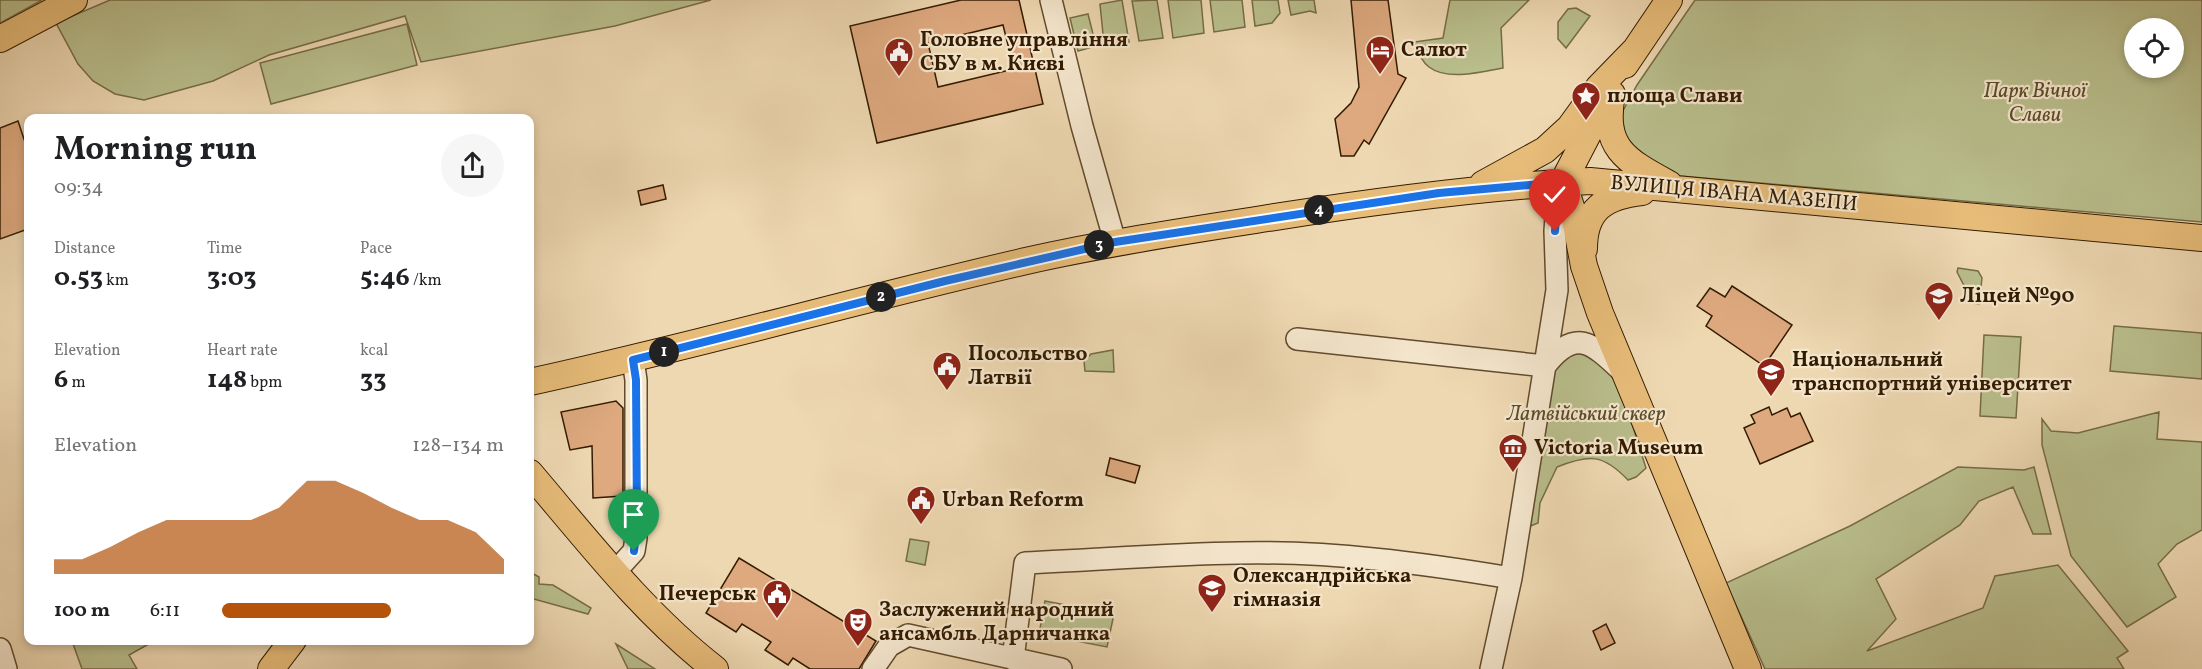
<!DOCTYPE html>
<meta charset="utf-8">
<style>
:root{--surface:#fff;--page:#f6f6f6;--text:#202124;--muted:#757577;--accent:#b45309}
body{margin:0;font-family:Vollkorn,serif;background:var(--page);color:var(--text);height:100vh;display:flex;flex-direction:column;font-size:22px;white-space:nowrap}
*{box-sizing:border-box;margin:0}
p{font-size:20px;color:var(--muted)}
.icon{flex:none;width:33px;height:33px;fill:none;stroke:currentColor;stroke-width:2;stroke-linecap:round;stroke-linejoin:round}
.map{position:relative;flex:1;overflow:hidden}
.panel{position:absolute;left:24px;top:114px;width:510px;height:531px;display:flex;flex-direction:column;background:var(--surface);border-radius:12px;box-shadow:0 3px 9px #0003}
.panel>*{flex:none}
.buttons{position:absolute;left:2124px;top:18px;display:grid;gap:12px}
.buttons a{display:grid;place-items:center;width:60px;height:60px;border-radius:50%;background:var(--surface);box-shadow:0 3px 9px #0003;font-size:30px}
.pin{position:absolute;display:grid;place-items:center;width:51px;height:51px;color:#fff;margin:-62px -26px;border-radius:50% 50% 50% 0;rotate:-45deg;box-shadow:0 0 6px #0007}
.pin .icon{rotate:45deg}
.km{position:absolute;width:30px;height:30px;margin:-15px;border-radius:50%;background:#222;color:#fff;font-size:16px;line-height:30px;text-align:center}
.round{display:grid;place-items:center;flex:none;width:63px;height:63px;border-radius:32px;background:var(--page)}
.overview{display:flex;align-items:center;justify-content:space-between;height:102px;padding:0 30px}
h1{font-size:33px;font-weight:700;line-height:45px}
.metrics{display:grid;grid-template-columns:repeat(3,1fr);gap:9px;height:102px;padding:6px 30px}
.metrics div{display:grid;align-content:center}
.metrics b{font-size:26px;font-weight:700}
.metrics small{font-size:16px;font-weight:400}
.metrics p{font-size:16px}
.chart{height:168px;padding:12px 30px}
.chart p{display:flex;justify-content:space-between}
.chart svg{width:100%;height:108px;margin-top:6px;fill:var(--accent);opacity:.7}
ul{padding:0 30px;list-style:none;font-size:20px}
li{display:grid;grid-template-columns:96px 72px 1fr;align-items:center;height:45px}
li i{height:15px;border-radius:8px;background:var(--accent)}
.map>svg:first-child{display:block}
.green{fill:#b9be8c;stroke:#766c46;stroke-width:1.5;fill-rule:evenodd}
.building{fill:#dea97f;stroke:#331b00;stroke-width:1.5;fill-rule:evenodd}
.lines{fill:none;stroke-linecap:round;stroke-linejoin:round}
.minor-casing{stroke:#624a2c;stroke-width:24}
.major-casing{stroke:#331b00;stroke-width:28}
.minor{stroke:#f4e6cd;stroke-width:21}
.major{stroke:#e7bc79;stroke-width:26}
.route-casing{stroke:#fff;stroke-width:12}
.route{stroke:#1a73e8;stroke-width:8}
.labels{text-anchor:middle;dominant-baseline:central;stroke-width:4.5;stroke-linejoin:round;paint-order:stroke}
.poi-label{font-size:21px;font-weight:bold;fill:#331b00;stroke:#f4e6cd;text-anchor:start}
.park-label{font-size:21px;font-style:italic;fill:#5b4c2a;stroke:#f4e6cd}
.street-label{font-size:21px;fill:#331b00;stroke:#f4e6cd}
</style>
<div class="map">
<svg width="2202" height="669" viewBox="0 0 2202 669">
<rect width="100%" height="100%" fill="#eed8b2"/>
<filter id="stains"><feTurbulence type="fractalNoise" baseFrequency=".00333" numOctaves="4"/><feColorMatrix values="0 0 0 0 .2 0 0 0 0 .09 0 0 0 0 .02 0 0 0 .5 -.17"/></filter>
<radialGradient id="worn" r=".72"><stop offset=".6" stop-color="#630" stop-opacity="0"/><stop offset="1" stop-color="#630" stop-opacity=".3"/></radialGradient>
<path class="green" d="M 0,0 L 42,0 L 0,23 Z
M 110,0 L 711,0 L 615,26 L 421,62 L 405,16 L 269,55 L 213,81 L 144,100 L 115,94 L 93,81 L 78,64 L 56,23 Z
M 1122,0 L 1129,42 L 1104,44 L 1100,4 Z
M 1157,0 L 1163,38 L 1139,41 L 1132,1 Z
M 1168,0 L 1201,0 L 1204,33 L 1173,38 Z
M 1210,0 L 1242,0 L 1245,27 L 1214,32 Z
M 1252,0 L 1278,0 L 1280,13 L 1272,23 L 1255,26 Z
M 1288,0 L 1314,0 L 1316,13 L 1310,11 L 1291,15 Z
M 1450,0 L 1529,0 L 1501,28 L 1503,68 C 1482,72 1447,81 1429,67 C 1421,61 1418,51 1414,42 L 1443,38 Z
M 1695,0 L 2202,0 L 2202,222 L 1681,176 L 1649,167 L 1625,147 L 1619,118 L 1637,85 ZM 2134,28 L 2174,28 L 2174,68 L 2134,68 Z
M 1576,8 L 1590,16 L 1566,48 L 1558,39 L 1558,22 L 1568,9 Z
M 1088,14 L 1096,46 L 1078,51 L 1070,18 Z
M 407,24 L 417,65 L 271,104 L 260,63 Z
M 1958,268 L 1978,271 L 1982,278 L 1979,304 L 1973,303 L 1957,272 Z
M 2114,326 L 2202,333 L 2202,379 L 2110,371 Z
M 1984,335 L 2021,337 L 2016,418 L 1980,416 Z
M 1578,349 L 1603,355 L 1618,380 L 1646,468 L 1636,477 L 1628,480 C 1603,454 1590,454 1557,467 L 1540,503 L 1538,523 L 1528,527 L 1549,377 L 1560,359 Z
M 1113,350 L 1114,372 L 1085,371 L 1084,361 L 1091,354 Z
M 2159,412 L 2157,439 L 2202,442 L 2202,530 L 2177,544 L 2158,564 L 2176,597 L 2127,627 L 2071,556 L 2042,445 L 2042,419 L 2051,431 L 2078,433 Z
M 1958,467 L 2024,470 L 2034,467 L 2051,534 L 2033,534 L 2013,487 L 1979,501 L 1960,525 L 1876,579 L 1896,619 L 1867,651 L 1983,608 L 1995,576 L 2058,565 L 2128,651 L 2117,658 L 2124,669 L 1765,669 L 1726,583 L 1850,526 Z
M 910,539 L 929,542 L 925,565 L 906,561 Z
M 530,572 L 539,577 L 539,584 L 553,585 L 591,608 L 588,614 L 530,598 Z
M 1045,601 L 1114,614 L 1107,647 L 1039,634 Z
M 72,641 L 154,640 L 154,641 L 129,655 L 137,669 L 82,669 Z
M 616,644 L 655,669 L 628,669 Z"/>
<path class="building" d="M 961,0 L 1019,0 L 1043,104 L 877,143 L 850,26 ZM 1003,25 L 1014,69 L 938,87 L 928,43 Z
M 1351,0 L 1388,0 L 1398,74 L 1406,78 L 1369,144 L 1364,140 L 1354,156 L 1341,156 L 1335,119 L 1351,103 L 1359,87 Z
M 18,121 L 28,151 L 28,229 L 0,239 L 0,128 Z
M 663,185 L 666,199 L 641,205 L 638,191 Z
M 1732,286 L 1792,325 L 1764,366 L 1706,326 L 1712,316 L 1697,306 L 1710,288 L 1725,297 Z
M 616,401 L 623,408 L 623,496 L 593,498 L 592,446 L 570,450 L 561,412 Z
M 1769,407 L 1772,415 L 1787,408 L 1791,417 L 1800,413 L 1813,441 L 1760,464 L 1744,428 L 1755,423 L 1751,415 Z
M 1110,458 L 1140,466 L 1135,483 L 1106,475 Z
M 739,558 L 876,641 L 859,669 L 810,669 L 793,658 L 788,665 L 765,650 L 771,642 L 742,624 L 736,632 L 706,613 Z
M 1606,624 L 1615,643 L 1601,650 L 1593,631 Z"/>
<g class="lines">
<g class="minor-casing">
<path id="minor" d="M 1051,0 L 1082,126 L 1115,242
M 1297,339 L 1545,366
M 1545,366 C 1576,326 1593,344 1623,372
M 615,572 L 634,551 L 636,538 L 636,380 L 633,360
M 0,649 L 6,669
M 1013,659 L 1025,563 C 1096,560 1168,554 1239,553 C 1330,551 1422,563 1511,578
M 873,669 L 889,646 L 908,635 L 1061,669
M 1491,669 L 1511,578 L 1557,290 L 1555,231 L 1557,204 L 1563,182"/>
</g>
<g class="major-casing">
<path id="major" d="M 0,39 L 74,0
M 1625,65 L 1669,0
M 1612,94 C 1602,148 1625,160 1669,184
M 1563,182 L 1575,219 L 1584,266 L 1600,313 L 1748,669
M 1563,182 L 1603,105
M 1483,184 L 1545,150 L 1570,127 L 1599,87 L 1634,51
M 1584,249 C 1584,209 1605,196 1642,192
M 530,382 C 696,346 860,299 1026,261 C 1102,244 1178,232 1256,220 C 1367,202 1477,187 1590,181 L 2202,238
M 530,473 C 587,540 644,614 715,669
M 271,669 L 293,640"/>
</g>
<use href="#minor" class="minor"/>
<use href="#major" class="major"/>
</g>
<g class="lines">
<g class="route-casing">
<path id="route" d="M 634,551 L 637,521 L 636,380 L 633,360 L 945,281 L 1115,242 L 1439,193 L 1563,182 L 1557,204 L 1555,231"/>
</g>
<use href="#route" class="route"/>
</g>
<defs>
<g id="hotel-pin" transform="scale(1.5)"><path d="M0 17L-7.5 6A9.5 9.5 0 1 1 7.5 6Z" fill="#8f2418" stroke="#f4e6cd"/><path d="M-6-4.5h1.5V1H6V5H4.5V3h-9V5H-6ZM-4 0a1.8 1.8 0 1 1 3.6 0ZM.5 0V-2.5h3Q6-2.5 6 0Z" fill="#fff"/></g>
<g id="civic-pin" transform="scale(1.5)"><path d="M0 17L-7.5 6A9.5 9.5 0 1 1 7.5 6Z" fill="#8f2418" stroke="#f4e6cd"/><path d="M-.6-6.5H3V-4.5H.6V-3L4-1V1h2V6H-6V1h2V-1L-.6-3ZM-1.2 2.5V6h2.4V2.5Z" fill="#fff"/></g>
<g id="sight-pin" transform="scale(1.5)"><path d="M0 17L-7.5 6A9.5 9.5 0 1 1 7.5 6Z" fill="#8f2418" stroke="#f4e6cd"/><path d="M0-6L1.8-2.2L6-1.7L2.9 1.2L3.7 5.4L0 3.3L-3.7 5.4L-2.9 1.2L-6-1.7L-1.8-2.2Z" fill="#fff"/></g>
<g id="school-pin" transform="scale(1.5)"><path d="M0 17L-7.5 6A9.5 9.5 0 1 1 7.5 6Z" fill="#8f2418" stroke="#f4e6cd"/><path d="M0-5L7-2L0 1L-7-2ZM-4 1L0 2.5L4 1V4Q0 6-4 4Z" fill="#fff"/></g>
<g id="university-pin" transform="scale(1.5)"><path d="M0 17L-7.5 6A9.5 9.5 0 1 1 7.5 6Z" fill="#8f2418" stroke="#f4e6cd"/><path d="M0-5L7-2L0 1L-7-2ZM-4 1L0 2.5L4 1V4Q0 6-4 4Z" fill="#fff"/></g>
<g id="museum-pin" transform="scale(1.5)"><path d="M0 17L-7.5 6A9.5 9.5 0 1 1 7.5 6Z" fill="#8f2418" stroke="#f4e6cd"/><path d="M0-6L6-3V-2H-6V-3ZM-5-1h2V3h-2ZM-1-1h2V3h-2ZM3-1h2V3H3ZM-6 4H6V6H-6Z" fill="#fff"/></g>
<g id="theatre-pin" transform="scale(1.5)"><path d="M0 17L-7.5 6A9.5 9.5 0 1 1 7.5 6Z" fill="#8f2418" stroke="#f4e6cd"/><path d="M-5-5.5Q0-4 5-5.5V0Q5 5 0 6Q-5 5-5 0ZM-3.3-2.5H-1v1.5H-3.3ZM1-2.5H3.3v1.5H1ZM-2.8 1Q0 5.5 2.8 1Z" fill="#fff"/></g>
</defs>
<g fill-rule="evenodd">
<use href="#hotel-pin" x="1380" y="50"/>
<use href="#civic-pin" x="899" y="52"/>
<use href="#sight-pin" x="1586" y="96"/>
<use href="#school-pin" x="1939" y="296"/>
<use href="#civic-pin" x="947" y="366"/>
<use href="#university-pin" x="1771" y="372"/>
<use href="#museum-pin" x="1513" y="448"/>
<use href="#civic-pin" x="921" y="500"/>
<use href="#school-pin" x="1212" y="588"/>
<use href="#civic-pin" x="777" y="594"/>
<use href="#theatre-pin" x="858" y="622"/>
</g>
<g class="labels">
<g class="poi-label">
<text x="920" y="40">Головне управління<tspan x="920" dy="24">СБУ в м. Києві</tspan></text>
<text x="1401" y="50">Салют</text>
<text x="1607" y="96">площа Слави</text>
<text x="1960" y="296">Ліцей №90</text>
<text x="968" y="354">Посольство<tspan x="968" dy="24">Латвії</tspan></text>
<text x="1792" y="360">Національний<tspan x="1792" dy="24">транспортний університет</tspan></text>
<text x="1534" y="448">Victoria Museum</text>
<text x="942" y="500">Urban Reform</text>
<text x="1233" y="576">Олександрійська<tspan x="1233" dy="24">гімназія</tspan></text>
<text x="756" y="594" text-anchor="end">Печерськ</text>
<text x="879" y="610">Заслужений народний<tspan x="879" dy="24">ансамбль Дарничанка</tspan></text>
</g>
<g class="park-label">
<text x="2035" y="91">Парк Вічної<tspan x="2035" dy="24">Слави</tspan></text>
<text x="1586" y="414">Латвійський сквер</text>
</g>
<g class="street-label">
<text transform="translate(1734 194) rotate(5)">ВУЛИЦЯ ІВАНА МАЗЕПИ</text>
</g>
</g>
<rect width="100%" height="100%" filter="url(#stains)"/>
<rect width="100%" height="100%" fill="url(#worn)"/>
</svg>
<div class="buttons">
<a><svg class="icon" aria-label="locate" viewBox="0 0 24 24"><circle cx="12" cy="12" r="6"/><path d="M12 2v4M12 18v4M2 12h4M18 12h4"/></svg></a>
</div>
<div class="pin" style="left:634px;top:551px;background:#1e9e55"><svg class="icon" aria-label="arrive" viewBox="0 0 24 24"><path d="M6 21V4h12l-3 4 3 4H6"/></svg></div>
<div class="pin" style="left:1555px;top:231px;background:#d93025"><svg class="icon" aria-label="check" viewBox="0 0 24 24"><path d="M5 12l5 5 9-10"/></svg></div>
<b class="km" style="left:664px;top:352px">1</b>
<b class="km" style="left:881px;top:297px">2</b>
<b class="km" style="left:1099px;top:245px">3</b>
<b class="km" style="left:1319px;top:210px">4</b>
<section class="panel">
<div class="overview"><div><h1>Morning run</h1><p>09:34</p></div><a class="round"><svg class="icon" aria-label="share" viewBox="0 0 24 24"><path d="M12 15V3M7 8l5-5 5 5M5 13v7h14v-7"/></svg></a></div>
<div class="metrics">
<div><p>Distance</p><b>0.53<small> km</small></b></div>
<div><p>Time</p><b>3:03</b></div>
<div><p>Pace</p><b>5:46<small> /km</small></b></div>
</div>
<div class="metrics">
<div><p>Elevation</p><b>6<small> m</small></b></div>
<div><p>Heart rate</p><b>148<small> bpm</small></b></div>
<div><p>kcal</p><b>33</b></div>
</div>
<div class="chart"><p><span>Elevation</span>128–134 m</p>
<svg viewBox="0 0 160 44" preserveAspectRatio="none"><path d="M0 44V38L10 38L20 33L30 27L40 22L50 22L60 22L70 22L80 17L90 6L100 6L110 11L120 17L130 22L140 22L150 27L160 38V44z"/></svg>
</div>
<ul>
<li><b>100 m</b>6:11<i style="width:60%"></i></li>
</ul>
</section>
</div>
